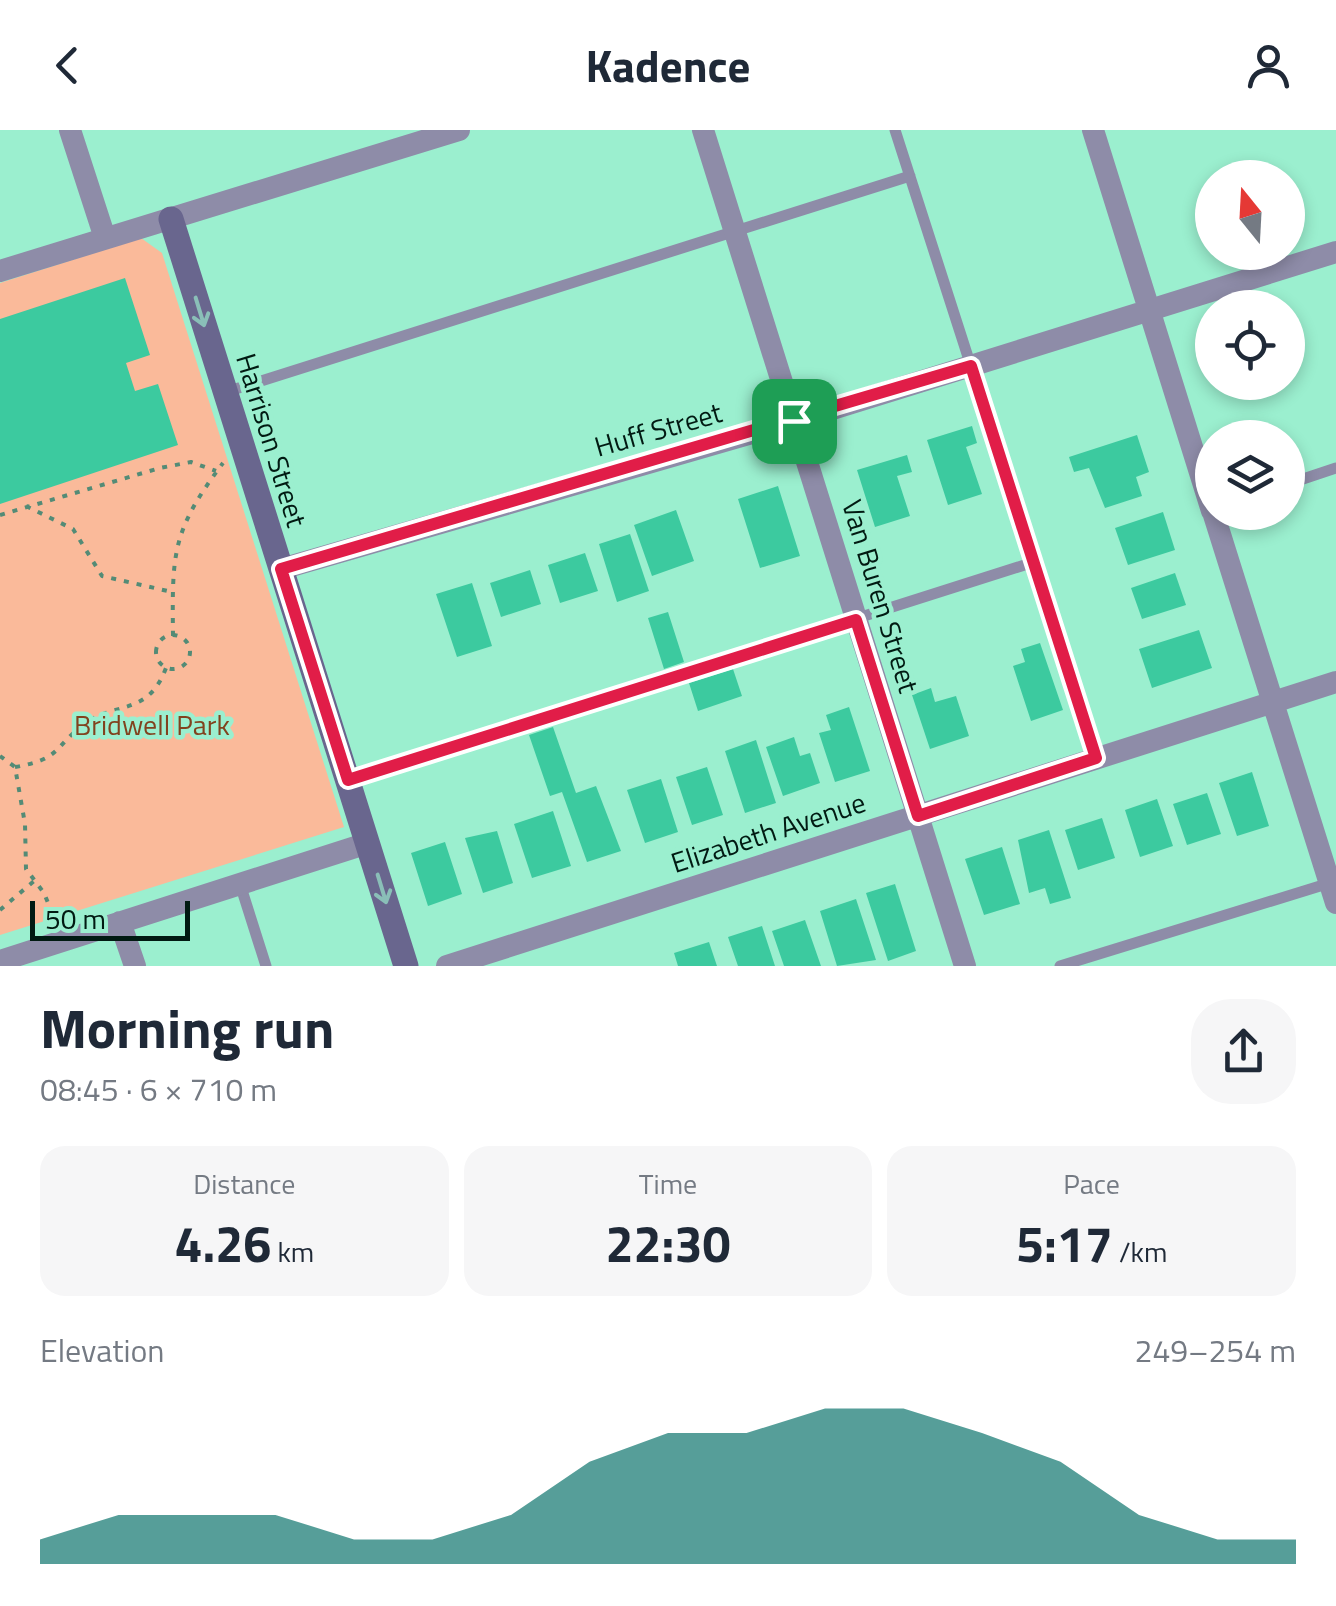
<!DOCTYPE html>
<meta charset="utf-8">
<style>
:root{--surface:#fff;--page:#f6f6f7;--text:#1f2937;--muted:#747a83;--accent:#0f766e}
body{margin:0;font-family:"Titillium Web",sans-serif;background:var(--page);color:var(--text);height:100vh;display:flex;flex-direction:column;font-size:38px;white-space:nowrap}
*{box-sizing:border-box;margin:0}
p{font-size:32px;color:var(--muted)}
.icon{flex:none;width:55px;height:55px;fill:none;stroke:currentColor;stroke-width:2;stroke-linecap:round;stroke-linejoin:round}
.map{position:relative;height:836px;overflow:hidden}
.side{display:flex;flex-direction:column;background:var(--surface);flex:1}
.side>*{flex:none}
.needle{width:65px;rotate:342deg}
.tools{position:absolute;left:1195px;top:30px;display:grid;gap:20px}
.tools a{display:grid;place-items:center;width:110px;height:110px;border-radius:50%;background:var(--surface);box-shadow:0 5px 15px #0003;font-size:50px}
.scale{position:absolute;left:30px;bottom:25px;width:160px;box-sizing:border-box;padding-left:10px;border:5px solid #011a12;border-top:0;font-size:28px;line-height:35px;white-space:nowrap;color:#011a12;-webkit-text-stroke:8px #9befcf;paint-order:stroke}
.pin{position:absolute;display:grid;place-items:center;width:85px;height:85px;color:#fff;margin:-42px;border-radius:20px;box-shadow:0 5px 15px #0006}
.round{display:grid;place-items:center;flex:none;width:105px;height:105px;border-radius:40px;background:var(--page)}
.headline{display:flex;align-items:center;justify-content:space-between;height:170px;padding:0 40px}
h1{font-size:55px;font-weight:700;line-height:75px}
.figures{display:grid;grid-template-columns:repeat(3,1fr);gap:15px;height:170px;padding:10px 40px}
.figures div{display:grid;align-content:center;border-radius:25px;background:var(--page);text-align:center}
.figures b{font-size:50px;font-weight:700}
.figures small{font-size:28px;font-weight:400}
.figures p{font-size:28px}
.chart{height:280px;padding:20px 40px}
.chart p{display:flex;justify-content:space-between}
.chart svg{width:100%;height:180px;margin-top:10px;fill:var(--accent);opacity:.7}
header{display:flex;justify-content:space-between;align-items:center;height:130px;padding:0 40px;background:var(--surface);font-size:45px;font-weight:700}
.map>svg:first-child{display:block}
.green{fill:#faba9a}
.building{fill:#3cca9f}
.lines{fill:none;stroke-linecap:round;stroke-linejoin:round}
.path{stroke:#538b76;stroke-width:4;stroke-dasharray:5 8;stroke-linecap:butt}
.lane{stroke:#8e8ca8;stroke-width:11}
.street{stroke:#8e8ca8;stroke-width:22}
.secondary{stroke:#69668e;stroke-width:25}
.oneway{stroke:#8abfb8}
.route-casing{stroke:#fff;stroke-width:20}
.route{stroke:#e11d48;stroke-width:12}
.labels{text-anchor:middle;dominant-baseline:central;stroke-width:9;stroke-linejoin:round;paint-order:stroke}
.street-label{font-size:28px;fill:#011a12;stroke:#9befcf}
.park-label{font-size:28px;fill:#81421e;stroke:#9befcf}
</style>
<header><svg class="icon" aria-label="back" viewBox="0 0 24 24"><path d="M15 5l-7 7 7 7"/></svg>Kadence<svg class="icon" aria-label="person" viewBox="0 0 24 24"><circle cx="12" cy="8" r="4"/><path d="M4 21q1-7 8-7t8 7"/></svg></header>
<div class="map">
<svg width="1336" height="836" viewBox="0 0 1336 836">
<rect width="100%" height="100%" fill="#9befcf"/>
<path class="green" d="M 141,108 L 162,123 L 344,697 L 0,805 L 0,153 Z"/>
<path class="building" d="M 125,148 L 150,225 L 126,233 L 135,261 L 158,254 L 178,315 L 0,374 L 0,189 Z
M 972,296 L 977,313 L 966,317 L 982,364 L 948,375 L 927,310 Z
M 1137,305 L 1149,342 L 1136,347 L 1142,366 L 1105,378 L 1089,338 L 1074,342 L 1069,327 Z
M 907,325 L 912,342 L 897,346 L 910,386 L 875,397 L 857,340 Z
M 778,356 L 800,426 L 760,438 L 738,369 Z
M 676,380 L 694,431 L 652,446 L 634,395 Z
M 1163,382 L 1175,420 L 1128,435 L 1115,398 Z
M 630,404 L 649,461 L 617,472 L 599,414 Z
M 585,423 L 598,461 L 560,473 L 548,435 Z
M 530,440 L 541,474 L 501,487 L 490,453 Z
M 1175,443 L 1186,475 L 1142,489 L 1131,458 Z
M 472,453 L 492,516 L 457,527 L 436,464 Z
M 668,482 L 684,532 L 664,539 L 648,488 Z
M 1199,500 L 1212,538 L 1152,558 L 1139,519 Z
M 1040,513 L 1063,580 L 1031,591 L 1013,536 L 1025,532 L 1021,519 Z
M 733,539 L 742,566 L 698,581 L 689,553 Z
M 931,558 L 935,572 L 956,566 L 969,606 L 930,619 L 912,565 Z
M 849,577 L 870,641 L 835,652 L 819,603 L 831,600 L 826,585 Z
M 553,597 L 576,663 L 596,656 L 621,721 L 587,732 L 562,662 L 550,666 L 529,605 Z
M 794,607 L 800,626 L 810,623 L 820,653 L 783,666 L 766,617 Z
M 756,610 L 776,673 L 745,683 L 725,621 Z
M 707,637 L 723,685 L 692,695 L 676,647 Z
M 1252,642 L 1269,696 L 1237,706 L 1219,653 Z
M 661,649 L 678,702 L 645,713 L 627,660 Z
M 1207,663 L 1221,704 L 1187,715 L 1173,674 Z
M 1157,669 L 1173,716 L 1140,727 L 1125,680 Z
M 553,681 L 571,736 L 532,748 L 514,694 Z
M 1102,688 L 1115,728 L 1078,740 L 1065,700 Z
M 1049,700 L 1071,768 L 1050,774 L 1045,758 L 1029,763 L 1018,710 Z
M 497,701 L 513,753 L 483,763 L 465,708 Z
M 445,712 L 462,764 L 428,776 L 411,723 Z
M 1002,717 L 1020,774 L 984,785 L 965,729 Z
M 895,754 L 916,821 L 888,831 L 866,763 Z
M 856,769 L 876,830 L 837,836 L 820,781 Z
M 805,790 L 821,836 L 784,836 L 772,801 Z
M 762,796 L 775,836 L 738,836 L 728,807 Z
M 709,812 L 717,836 L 678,836 L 674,823 Z"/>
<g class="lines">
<path class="path" d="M 26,376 L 73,399 L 102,446 L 172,462
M 0,385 L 160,338 L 191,332 L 216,341
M156 522a17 17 0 1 1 34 0a17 17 0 1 1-34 0Z
M 173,506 C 172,422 172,401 223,333
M 0,626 L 15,637 L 25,694 L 26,739 L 44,763 L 55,790
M 15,637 C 63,629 53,616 86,593 C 117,571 148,586 166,538
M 0,780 L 34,751"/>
<path class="lane" d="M 895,0 L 1097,628
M 226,262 L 910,46
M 1288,354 L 1336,338
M 348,650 L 1034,432
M 240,754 L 266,836
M 1060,836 L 1333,752"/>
<path class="street" d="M 70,0 L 105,108
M 703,0 L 965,836
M 1093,0 L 1212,381
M 0,141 L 459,0
M 1213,382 L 1336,773
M 281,439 L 794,291 L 1336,122
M 120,792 L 135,836
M 0,831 L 368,713
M 447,836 L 1336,552"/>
<path class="secondary" d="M 171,89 L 406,836"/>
</g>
<defs><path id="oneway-shaft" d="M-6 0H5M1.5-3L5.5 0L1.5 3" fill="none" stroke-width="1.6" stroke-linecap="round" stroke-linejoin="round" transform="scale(2.5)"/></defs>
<g class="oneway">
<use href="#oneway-shaft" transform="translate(200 182) rotate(73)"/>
<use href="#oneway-shaft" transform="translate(382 759) rotate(73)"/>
</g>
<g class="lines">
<g class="route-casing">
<path id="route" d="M 971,236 L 1096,628 L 918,686 L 856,490 L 348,650 L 281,439 Z"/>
</g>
<use href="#route" class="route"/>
</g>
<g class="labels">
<g class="street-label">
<text transform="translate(658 299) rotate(-16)">Huff Street</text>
<text transform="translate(272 310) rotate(73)">Harrison Street</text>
<text transform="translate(881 466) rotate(73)">Van Buren Street</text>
<text transform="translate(768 702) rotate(-18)">Elizabeth Avenue</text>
</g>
<g class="park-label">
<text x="152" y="594">Bridwell Park</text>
</g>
</g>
</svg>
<div class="tools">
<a><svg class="needle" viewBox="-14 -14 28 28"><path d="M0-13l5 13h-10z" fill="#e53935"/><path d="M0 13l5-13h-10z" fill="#747a83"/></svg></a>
<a><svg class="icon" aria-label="locate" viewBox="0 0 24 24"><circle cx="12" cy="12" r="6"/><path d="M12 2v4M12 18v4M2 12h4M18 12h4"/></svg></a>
<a><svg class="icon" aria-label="layers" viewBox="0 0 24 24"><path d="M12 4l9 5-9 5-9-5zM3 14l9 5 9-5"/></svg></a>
</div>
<div class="scale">50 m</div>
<div class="pin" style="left:794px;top:291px;background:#1e9e55"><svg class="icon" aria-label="arrive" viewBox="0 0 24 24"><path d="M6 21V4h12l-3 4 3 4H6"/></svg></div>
</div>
<section class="side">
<div class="headline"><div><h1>Morning run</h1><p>08:45 · 6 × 710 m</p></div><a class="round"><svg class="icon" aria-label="share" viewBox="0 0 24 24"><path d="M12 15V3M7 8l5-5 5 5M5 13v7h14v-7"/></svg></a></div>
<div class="figures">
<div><p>Distance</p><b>4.26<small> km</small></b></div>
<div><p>Time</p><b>22:30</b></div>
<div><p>Pace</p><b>5:17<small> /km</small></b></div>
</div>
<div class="chart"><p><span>Elevation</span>249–254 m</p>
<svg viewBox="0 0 160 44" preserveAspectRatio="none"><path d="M0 44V38L10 32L20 32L30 32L40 38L50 38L60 32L70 19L80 12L90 12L100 6L110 6L120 12L130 19L140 32L150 38L160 38V44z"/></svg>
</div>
</section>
